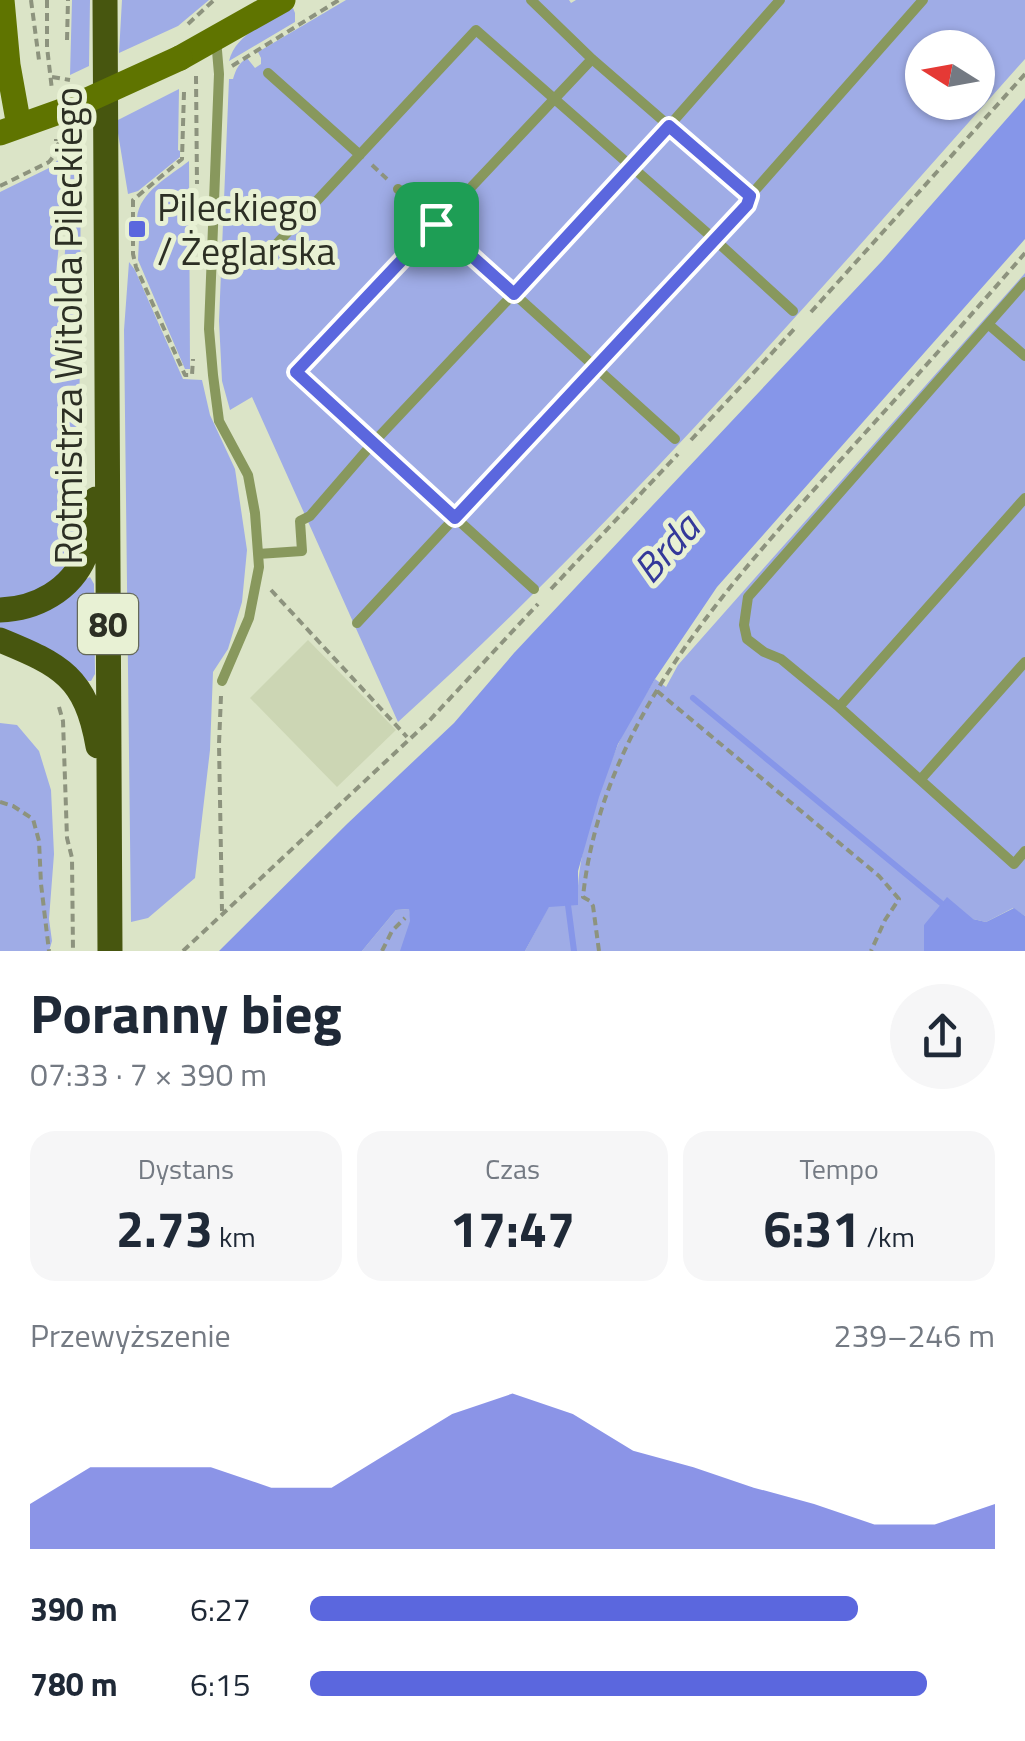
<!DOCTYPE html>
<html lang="pl">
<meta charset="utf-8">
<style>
:root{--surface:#fff;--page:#f6f6f7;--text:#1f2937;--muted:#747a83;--accent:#5b67de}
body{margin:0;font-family:"Titillium Web",sans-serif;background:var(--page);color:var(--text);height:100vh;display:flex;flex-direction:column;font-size:38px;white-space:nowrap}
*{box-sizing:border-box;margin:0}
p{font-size:32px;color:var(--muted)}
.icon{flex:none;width:55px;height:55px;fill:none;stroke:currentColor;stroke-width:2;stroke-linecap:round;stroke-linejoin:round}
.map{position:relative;height:951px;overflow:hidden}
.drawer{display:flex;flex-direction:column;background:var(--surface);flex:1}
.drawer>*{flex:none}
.needle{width:65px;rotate:281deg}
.controls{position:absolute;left:905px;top:30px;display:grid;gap:20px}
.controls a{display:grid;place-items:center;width:90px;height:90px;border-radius:50%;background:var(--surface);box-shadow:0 2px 8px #0004;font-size:50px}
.pin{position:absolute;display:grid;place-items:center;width:85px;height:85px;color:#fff;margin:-42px;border-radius:20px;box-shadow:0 5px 15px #0006}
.round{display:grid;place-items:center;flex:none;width:105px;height:105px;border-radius:52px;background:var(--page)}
.head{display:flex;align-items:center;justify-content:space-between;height:170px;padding:0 30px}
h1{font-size:55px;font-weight:700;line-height:75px}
.metrics{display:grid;grid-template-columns:repeat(3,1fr);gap:15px;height:170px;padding:10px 30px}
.metrics div{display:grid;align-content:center;border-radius:25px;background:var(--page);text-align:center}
.metrics b{font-size:50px;font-weight:700}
.metrics small{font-size:28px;font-weight:400}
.metrics p{font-size:28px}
.chart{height:280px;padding:20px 30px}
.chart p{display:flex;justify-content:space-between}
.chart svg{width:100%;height:180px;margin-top:10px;fill:var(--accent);opacity:.7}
ul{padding:0 30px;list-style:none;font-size:32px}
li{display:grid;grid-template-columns:160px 120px 1fr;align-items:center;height:75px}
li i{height:25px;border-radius:12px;background:var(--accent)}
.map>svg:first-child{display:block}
.built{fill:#ccd6b4}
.green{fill:#9face6;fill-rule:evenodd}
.water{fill:#8696e9}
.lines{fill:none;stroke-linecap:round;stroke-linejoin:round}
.stream{stroke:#8696e9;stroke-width:6}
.path{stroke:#8d937e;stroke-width:4;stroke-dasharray:8 5;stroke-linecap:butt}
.lane{stroke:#88985d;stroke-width:10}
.secondary{stroke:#5f7400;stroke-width:25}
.primary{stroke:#47560f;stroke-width:25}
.path-bridge{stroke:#8d937e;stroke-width:4;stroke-dasharray:8 5;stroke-linecap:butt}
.secondary-bridge{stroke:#5f7400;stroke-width:25}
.route-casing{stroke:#fff;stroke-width:20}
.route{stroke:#5b67de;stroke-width:12}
.poi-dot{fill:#5b67de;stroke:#e8f1d4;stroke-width:4}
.labels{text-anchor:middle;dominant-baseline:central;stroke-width:10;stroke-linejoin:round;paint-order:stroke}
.shield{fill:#e8f1d4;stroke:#646959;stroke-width:2.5}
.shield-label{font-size:35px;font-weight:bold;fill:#2c2f24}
.poi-label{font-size:38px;fill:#2c2f24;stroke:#e8f1d4;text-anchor:start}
.street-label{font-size:38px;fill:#2c2f24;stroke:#e8f1d4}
.water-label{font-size:40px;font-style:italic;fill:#34399a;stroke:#e8f1d4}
</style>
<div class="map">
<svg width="1025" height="951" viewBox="0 0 1025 951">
<rect width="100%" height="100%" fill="#dbe4c7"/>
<path class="built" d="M 308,640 L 396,730 L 337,787 L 250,698 Z"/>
<path class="green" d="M 72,0 L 90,0 L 89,66 L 70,75 Z
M 122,0 L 209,0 L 178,26 L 119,53 Z
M 346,0 L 569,0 L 571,3 L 576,0 L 1025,0 L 1025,59 C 823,286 624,518 398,722 L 252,397 L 230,410 L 222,381 L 219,321 L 229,79 L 233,79 C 236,69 239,63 247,58 L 255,68 L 261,64 L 261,58 L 258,52 ZM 922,48 L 978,48 L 978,102 L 922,102 Z
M 293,8 L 295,13 L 295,22 L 229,61 C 236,33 269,22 293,8 Z
M 179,89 L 178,150 L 180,151 L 180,157 L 138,191 L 128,194 L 116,121 Z
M 81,141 C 80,251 81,361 78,471 C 78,494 83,542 71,562 C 54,589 29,594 0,602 L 0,192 L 51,167 L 69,148 L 55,283 L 61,305 L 73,143 Z
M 189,161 L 190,369 L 185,369 L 138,260 L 140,219 L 137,218 C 139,192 170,176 189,161 Z
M 129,262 L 135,270 L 183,379 L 202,380 L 210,415 L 235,469 L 247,550 L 242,602 L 228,649 L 213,672 L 210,750 L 195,878 L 148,918 L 131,922 L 124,330 Z
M 1025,273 L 1025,916 L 1013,908 L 986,922 L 973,919 L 924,925 L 924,951 L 525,951 L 549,906 L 578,904 C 575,859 599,789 617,747 C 627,723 642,701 655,679 L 666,687 L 678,665 Z
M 90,577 L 94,584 L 95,674 L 91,681 L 88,681 L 0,631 L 0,620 Z
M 0,723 L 17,725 L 39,751 L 51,790 L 54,854 L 49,919 L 52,941 L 49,951 L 0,951 Z
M 409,909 L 411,921 L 401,951 L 362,951 L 396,910 Z"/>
<path class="water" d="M 1025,98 L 1025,239 L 717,587 L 655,679 L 618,744 L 599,797 L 578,871 L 578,905 L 549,907 L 525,951 L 400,951 L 410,921 L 409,909 L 396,910 L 362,951 L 219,951 L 347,824 L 454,723 L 514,653 L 882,261 Z
M 947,897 L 973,919 L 986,922 L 1014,908 L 1025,916 L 1025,951 L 924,951 L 924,925 Z"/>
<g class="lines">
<path class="stream" d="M 693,698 L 941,903
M 568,905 L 574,951"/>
<path class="path" d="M 31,0 L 39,60
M 47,0 L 47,47 L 52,90
M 188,24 L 214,0
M 67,40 L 68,0
M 232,66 L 339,0
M 196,76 L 197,184
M 52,77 L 70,80
M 184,92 L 182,159 L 133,200 L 133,254 L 136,267 L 185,375 L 192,375 L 193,359
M 57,145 L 69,137
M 372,165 L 387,179
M 0,186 L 49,162 L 56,153 L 56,139
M 811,312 L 1025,74
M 691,440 L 797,326
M 551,589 L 678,454
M 271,590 L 407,737
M 657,691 L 879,876 L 899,899 L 885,920 L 871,951
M 221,696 L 219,744 L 222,911
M 59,707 L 63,721 L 67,838 L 72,858 L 73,951
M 0,802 L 13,806 L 33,819 L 39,841 L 41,884 L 49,951
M 183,951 L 428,722 L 538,604
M 382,951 L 392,931 L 405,918
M 599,951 L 593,906 L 590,901 L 583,897 C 601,723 726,588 837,464 C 900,394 964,324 1025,253"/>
<path class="lane" d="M 531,0 L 592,59 L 750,196 L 923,0
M 216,39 L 219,74 L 209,329 L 213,375 L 219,421 L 248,475 L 255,513 L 259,567 L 249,618 L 222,681
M 592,59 L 296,373 L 373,443 L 632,168 L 780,0
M 268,73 L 360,155
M 398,189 L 675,439
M 750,196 L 747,205 L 714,239 L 793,311
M 257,265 L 476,30 L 714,239 L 357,623
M 988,324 L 1025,356
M 1025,498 L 839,707 L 1014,864 L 1025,851
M 258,554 L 302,551 L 300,521 L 310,516 L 373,443 L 534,589
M 839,707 L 781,659 L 764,652 L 747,639 L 744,625 L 748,597 L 1025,282
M 921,779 L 1025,662"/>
<path class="secondary" d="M 2,0 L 8,65 L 19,126
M 180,58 L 283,0
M 0,133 L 70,108"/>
<path class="primary" d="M 105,0 L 110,951
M 0,610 C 36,609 71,590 85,556 C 92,538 93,517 96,499
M 0,640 C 61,665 86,677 98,746"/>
<path class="path-bridge" d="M 69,137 L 83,130"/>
<path class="secondary-bridge" d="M 70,108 L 180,58"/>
</g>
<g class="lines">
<g class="route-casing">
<path id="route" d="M 669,126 L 750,196 L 747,205 L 455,518 L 296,372 L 436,224 L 514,294 Z"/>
</g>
<use href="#route" class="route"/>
</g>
<rect class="poi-dot" x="127" y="219" width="20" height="20" rx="5"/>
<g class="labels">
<rect class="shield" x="78" y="594" width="60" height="60" rx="8"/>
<g class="shield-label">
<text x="108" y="624">80</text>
</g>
<g class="poi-label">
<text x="157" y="207">Pileckiego<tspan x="157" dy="44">/ Żeglarska</tspan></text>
</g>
<g class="street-label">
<text transform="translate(68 326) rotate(-90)">Rotmistrza Witolda Pileckiego</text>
</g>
<g class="water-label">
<text transform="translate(666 548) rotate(-48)">Brda</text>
</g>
</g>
</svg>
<div class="controls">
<a><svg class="needle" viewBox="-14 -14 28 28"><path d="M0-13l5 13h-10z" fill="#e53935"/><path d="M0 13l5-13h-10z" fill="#747a83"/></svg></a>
</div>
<div class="pin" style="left:436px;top:224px;background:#1e9e55"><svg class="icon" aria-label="arrive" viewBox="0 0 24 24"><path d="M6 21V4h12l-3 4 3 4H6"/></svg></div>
</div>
<section class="drawer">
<div class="head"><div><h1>Poranny bieg</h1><p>07:33 · 7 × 390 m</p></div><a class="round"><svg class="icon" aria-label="share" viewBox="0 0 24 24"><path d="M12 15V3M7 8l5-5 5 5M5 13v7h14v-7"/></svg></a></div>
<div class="metrics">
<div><p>Dystans</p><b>2.73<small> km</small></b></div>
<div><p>Czas</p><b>17:47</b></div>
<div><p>Tempo</p><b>6:31<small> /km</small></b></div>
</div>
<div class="chart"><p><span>Przewyższenie</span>239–246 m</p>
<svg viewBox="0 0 160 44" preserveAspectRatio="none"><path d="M0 44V33L10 24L20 24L30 24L40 29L50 29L60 20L70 11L80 6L90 11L100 20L110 24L120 29L130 33L140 38L150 38L160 33V44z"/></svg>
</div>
<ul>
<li><b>390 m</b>6:27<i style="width:80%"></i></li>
<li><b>780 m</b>6:15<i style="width:90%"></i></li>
</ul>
</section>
